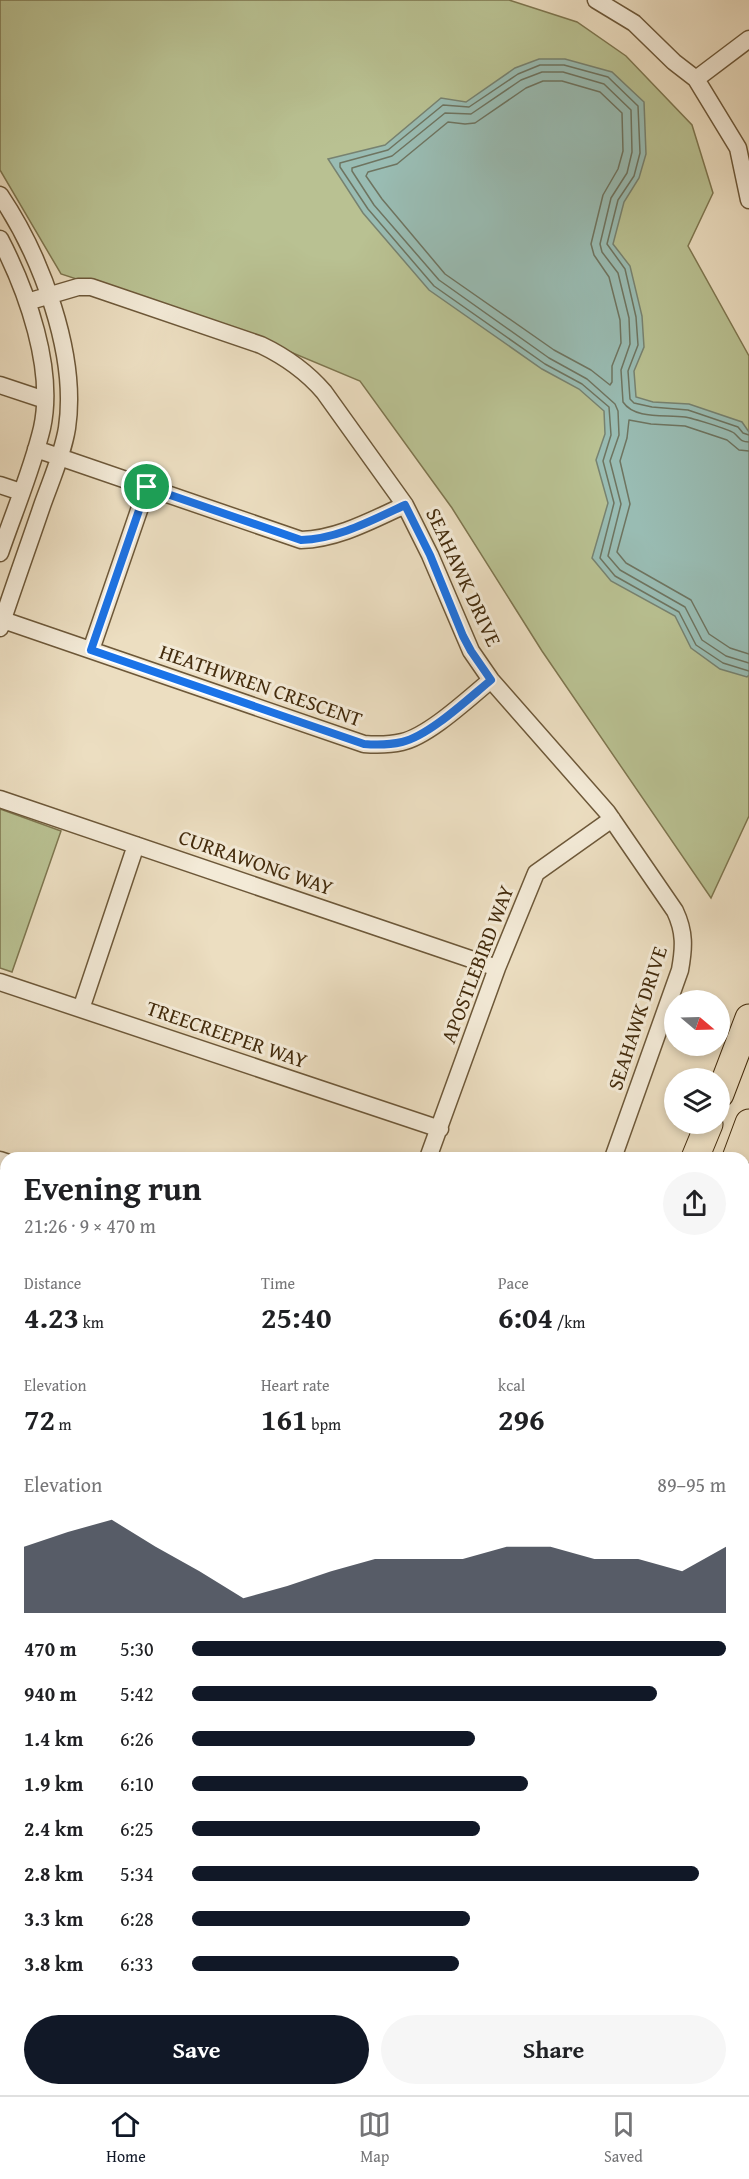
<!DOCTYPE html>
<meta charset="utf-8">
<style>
:root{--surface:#fff;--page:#f6f6f6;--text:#202124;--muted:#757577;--line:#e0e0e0;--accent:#111827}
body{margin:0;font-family:"Gentium Book Plus",serif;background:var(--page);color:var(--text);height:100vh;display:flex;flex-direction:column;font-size:22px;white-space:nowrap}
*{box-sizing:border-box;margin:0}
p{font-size:20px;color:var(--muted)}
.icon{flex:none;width:33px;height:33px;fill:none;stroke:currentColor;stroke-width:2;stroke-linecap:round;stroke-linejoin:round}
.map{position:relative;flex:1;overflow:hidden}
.sheet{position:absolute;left:0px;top:1152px;width:750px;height:944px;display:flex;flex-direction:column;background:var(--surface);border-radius:18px 18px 0 0;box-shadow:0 3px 9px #0003}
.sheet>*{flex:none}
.needle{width:39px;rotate:109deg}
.controls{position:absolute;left:664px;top:990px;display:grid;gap:12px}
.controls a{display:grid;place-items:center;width:66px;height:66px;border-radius:50%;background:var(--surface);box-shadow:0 3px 9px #0003;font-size:30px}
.pin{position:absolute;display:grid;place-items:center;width:51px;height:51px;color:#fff;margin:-26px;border:3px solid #fff;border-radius:50%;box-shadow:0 2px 6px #0007}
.round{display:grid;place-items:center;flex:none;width:63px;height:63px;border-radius:32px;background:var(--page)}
.overview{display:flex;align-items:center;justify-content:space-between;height:102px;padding:0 24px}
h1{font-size:33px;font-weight:700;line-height:45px}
.metrics{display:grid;grid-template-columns:repeat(3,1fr);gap:9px;height:102px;padding:6px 24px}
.metrics div{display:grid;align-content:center}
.metrics b{font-size:30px;font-weight:700}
.metrics small{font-size:16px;font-weight:400}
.metrics p{font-size:16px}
.chart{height:168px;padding:12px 24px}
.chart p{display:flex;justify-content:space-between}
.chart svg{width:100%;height:108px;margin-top:6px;fill:var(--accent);opacity:.7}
.primary-button{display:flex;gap:12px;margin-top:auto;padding:12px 24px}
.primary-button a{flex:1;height:69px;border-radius:36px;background:var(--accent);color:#fff;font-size:24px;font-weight:700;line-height:69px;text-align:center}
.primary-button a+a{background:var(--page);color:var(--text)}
ul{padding:0 24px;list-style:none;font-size:20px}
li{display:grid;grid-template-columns:96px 72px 1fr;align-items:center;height:45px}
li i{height:15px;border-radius:8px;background:var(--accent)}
.tabs{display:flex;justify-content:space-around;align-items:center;height:84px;border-top:2px solid var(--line);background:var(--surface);font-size:16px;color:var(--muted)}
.tabs a{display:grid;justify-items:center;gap:3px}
.tabs .active{color:var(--accent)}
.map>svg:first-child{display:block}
.green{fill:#b9c192;stroke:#7e764f;stroke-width:1.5}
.water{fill:#99bcb3;stroke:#778270;stroke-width:1.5}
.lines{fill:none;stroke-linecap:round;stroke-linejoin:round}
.shore{stroke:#6e7460;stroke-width:1.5}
.minor-casing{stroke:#6d5839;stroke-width:19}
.trunk-casing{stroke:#432b0c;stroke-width:29}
.path{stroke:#432b0c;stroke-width:3;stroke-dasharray:4.5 3;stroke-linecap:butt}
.minor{stroke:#f3ead7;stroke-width:16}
.trunk{stroke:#ecdec1;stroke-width:27}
.route-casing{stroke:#fff;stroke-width:12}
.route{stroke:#1a73e8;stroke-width:8}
.labels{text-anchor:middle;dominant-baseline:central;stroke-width:6;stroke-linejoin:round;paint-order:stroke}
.street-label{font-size:21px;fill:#432b0c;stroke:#f3ead7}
</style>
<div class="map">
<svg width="749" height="2095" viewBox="0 0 749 2095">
<rect width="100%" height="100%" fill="#ecdec1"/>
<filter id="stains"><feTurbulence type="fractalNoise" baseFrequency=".00333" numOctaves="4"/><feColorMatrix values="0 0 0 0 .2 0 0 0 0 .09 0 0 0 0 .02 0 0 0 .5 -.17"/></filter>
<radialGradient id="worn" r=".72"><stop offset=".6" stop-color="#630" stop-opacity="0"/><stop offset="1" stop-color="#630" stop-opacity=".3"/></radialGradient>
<path class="green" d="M 0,0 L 509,0 L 577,22 L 626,56 L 692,125 L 713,193 L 688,246 L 749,356 L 749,816 L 711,898 L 542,651 L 452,508 L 360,381 L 257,338 L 61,274 L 0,170 Z
M 0,809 L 61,831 L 12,972 L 0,968 Z
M 0,1464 L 6,1466 L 6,1710 L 0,1704 Z
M 744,1595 L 749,1596 L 749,1718 L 744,1716 Z"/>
<path class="water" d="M 539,59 L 565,59 L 612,72 L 644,102 L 646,154 L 639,178 L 624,202 L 613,244 L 630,266 L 642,316 L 644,347 L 634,371 L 636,397 L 653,402 L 689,404 L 742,422 L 749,432 L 749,675 L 747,677 L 720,669 L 691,648 L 675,616 L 611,581 L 592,558 L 608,503 L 596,460 L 605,434 L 604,411 L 579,389 L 542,369 L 429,290 L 363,213 L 328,159 L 385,145 L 441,98 L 466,102 L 515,68 Z
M 0,1744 L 6,1750 L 6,2090 L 608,2090 L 624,2095 L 0,2095 Z
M 749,1826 L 749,1993 L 744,1986 L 744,1828 Z"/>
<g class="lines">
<path class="shore" d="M 562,81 L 600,92 L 622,113 L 623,151 L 618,169 L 603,195 L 591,244 L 594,255 L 609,277 L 620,320 L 621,343 L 612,366 L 612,382 L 610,385 L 591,370 L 554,350 L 445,274 L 382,199 L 366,176 L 368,172 L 397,164 L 448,122 L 465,124 L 475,123 L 526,88 L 543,81 Z
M 749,435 L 743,433 L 738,427 L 688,410 L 652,407 L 634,403 L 630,399 L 628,371 L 638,345 L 636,317 L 625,269 L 607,244 L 618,200 L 634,176 L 640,153 L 638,106 L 608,77 L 564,65 L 540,65 L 518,74 L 469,107 L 443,105 L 388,150 L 340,163 L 340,167 L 368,209 L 434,286 L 545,364 L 582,384 L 609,407 L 611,435 L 603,461 L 614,503 L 600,558 L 615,576 L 679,612 L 696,645 L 723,663 L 749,671
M 749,442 C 740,442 740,438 734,433 C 728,429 692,418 685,417 C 666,414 635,420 623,402 L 621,370 L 630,344 L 629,318 L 618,273 L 602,252 L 600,244 L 611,198 L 627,173 L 632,152 L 631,110 L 604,84 L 563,72 L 542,72 L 521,80 L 471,114 L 445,113 L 392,156 L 352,168 L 352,171 L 374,205 L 439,280 L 549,358 L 587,379 L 615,404 L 618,411 L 619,435 L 610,461 L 621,504 L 608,556 L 620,570 L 685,607 L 702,640 L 726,656 L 749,663
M 749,451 L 739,450 L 727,440 L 685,426 L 651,424 L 629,420 L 627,438 L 620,461 L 630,504 L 617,552 L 626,563 L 691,600 L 709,634 L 730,648 L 749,654"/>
<g class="minor-casing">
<path id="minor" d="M 596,0 L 634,23 L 674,62 L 696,79 L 738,148 L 749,200
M 696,79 L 749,39
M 0,195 C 41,256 78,354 67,428 C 63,453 52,478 43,503 C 29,544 14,586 0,628
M 0,239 C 27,291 55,369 42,428 C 32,470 14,512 0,553
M 27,302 L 78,287 L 91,287 L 261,345 C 286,357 306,371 324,392 L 405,505 L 430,555 L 471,651 L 491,680 L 607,812 L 675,911 C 685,932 684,948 680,970 L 613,1158
M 0,385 L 45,400
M 36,449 L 301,540 C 338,539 372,520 405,505
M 0,485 L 21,492
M 3,620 L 364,744 C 377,745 389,745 402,742 C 429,736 469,698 491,680
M 91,650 L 147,487
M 0,799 L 497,968
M 0,982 L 440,1129
M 81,1009 L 136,845
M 428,1158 L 497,968 L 536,873 L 612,819
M 0,1160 L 6,1162
M 0,1218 L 6,1201
M 744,1345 L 749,1332
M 0,1455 L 6,1457
M 744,1538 L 749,1536"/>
</g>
<g class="trunk-casing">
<path id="trunk" d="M 720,1094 L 749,1018
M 695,1158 L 709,1124
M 736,1158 L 749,1123
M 325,2095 L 327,2090
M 378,2095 L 381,2090"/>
</g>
<path class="path" d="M 744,1298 L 749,1284
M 744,1517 L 749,1515
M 0,1533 L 6,1541
M 744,1655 L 749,1658"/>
<use href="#minor" class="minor"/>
<use href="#trunk" class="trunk"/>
</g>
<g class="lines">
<g class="route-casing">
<path id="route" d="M 147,487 L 301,540 C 338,539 372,520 405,505 L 430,555 L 463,636 L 471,651 L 491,680 C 469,698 429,736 402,742 C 389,745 377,745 364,744 L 91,650 Z"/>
</g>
<use href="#route" class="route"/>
</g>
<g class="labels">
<g class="street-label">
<text transform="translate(464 577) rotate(65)">SEAHAWK DRIVE</text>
<text transform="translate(261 685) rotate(19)">HEATHWREN CRESCENT</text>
<text transform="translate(256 862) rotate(19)">CURRAWONG WAY</text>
<text transform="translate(477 964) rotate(-69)">APOSTLEBIRD WAY</text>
<text transform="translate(637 1018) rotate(-72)">SEAHAWK DRIVE</text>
<text transform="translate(227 1034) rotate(19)">TREECREEPER WAY</text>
</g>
</g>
<rect width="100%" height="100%" filter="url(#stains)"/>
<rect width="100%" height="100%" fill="url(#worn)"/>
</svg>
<div class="controls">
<a><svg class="needle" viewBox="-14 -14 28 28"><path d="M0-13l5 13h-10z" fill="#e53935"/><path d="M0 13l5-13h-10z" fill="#757577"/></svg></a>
<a><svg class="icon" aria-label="layers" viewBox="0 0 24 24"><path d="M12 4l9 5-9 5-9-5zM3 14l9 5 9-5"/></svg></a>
</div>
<div class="pin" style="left:147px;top:487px;background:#1e9e55"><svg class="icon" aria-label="arrive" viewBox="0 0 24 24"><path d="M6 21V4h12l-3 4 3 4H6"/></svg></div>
<section class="sheet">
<div class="overview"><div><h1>Evening run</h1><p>21:26 · 9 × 470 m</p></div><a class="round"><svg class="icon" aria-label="share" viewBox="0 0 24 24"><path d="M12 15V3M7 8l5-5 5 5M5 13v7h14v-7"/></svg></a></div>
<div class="metrics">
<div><p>Distance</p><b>4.23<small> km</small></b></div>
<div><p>Time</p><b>25:40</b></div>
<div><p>Pace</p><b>6:04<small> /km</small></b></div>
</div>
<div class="metrics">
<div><p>Elevation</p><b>72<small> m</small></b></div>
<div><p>Heart rate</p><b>161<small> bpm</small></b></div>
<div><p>kcal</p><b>296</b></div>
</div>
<div class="chart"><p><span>Elevation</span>89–95 m</p>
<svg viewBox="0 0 160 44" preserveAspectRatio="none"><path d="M0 44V17L10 11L20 6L30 17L40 27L50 38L60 33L70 27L80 22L90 22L100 22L110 17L120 17L130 22L140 22L150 27L160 17V44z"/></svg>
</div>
<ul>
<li><b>470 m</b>5:30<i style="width:100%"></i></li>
<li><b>940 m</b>5:42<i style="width:87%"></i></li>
<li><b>1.4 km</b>6:26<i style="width:53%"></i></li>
<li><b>1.9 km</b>6:10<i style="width:63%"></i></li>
<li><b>2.4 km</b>6:25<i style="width:54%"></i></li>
<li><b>2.8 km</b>5:34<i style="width:95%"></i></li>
<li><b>3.3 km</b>6:28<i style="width:52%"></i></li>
<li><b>3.8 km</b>6:33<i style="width:50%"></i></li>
</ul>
<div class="primary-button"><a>Save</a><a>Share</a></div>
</section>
</div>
<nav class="tabs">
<a class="active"><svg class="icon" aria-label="home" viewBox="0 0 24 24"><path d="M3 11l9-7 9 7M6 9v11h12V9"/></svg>Home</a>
<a><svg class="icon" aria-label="map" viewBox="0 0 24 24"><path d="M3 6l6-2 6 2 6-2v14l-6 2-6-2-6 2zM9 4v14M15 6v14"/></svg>Map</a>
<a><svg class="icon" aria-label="saved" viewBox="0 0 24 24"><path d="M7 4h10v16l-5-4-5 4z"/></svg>Saved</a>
</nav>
